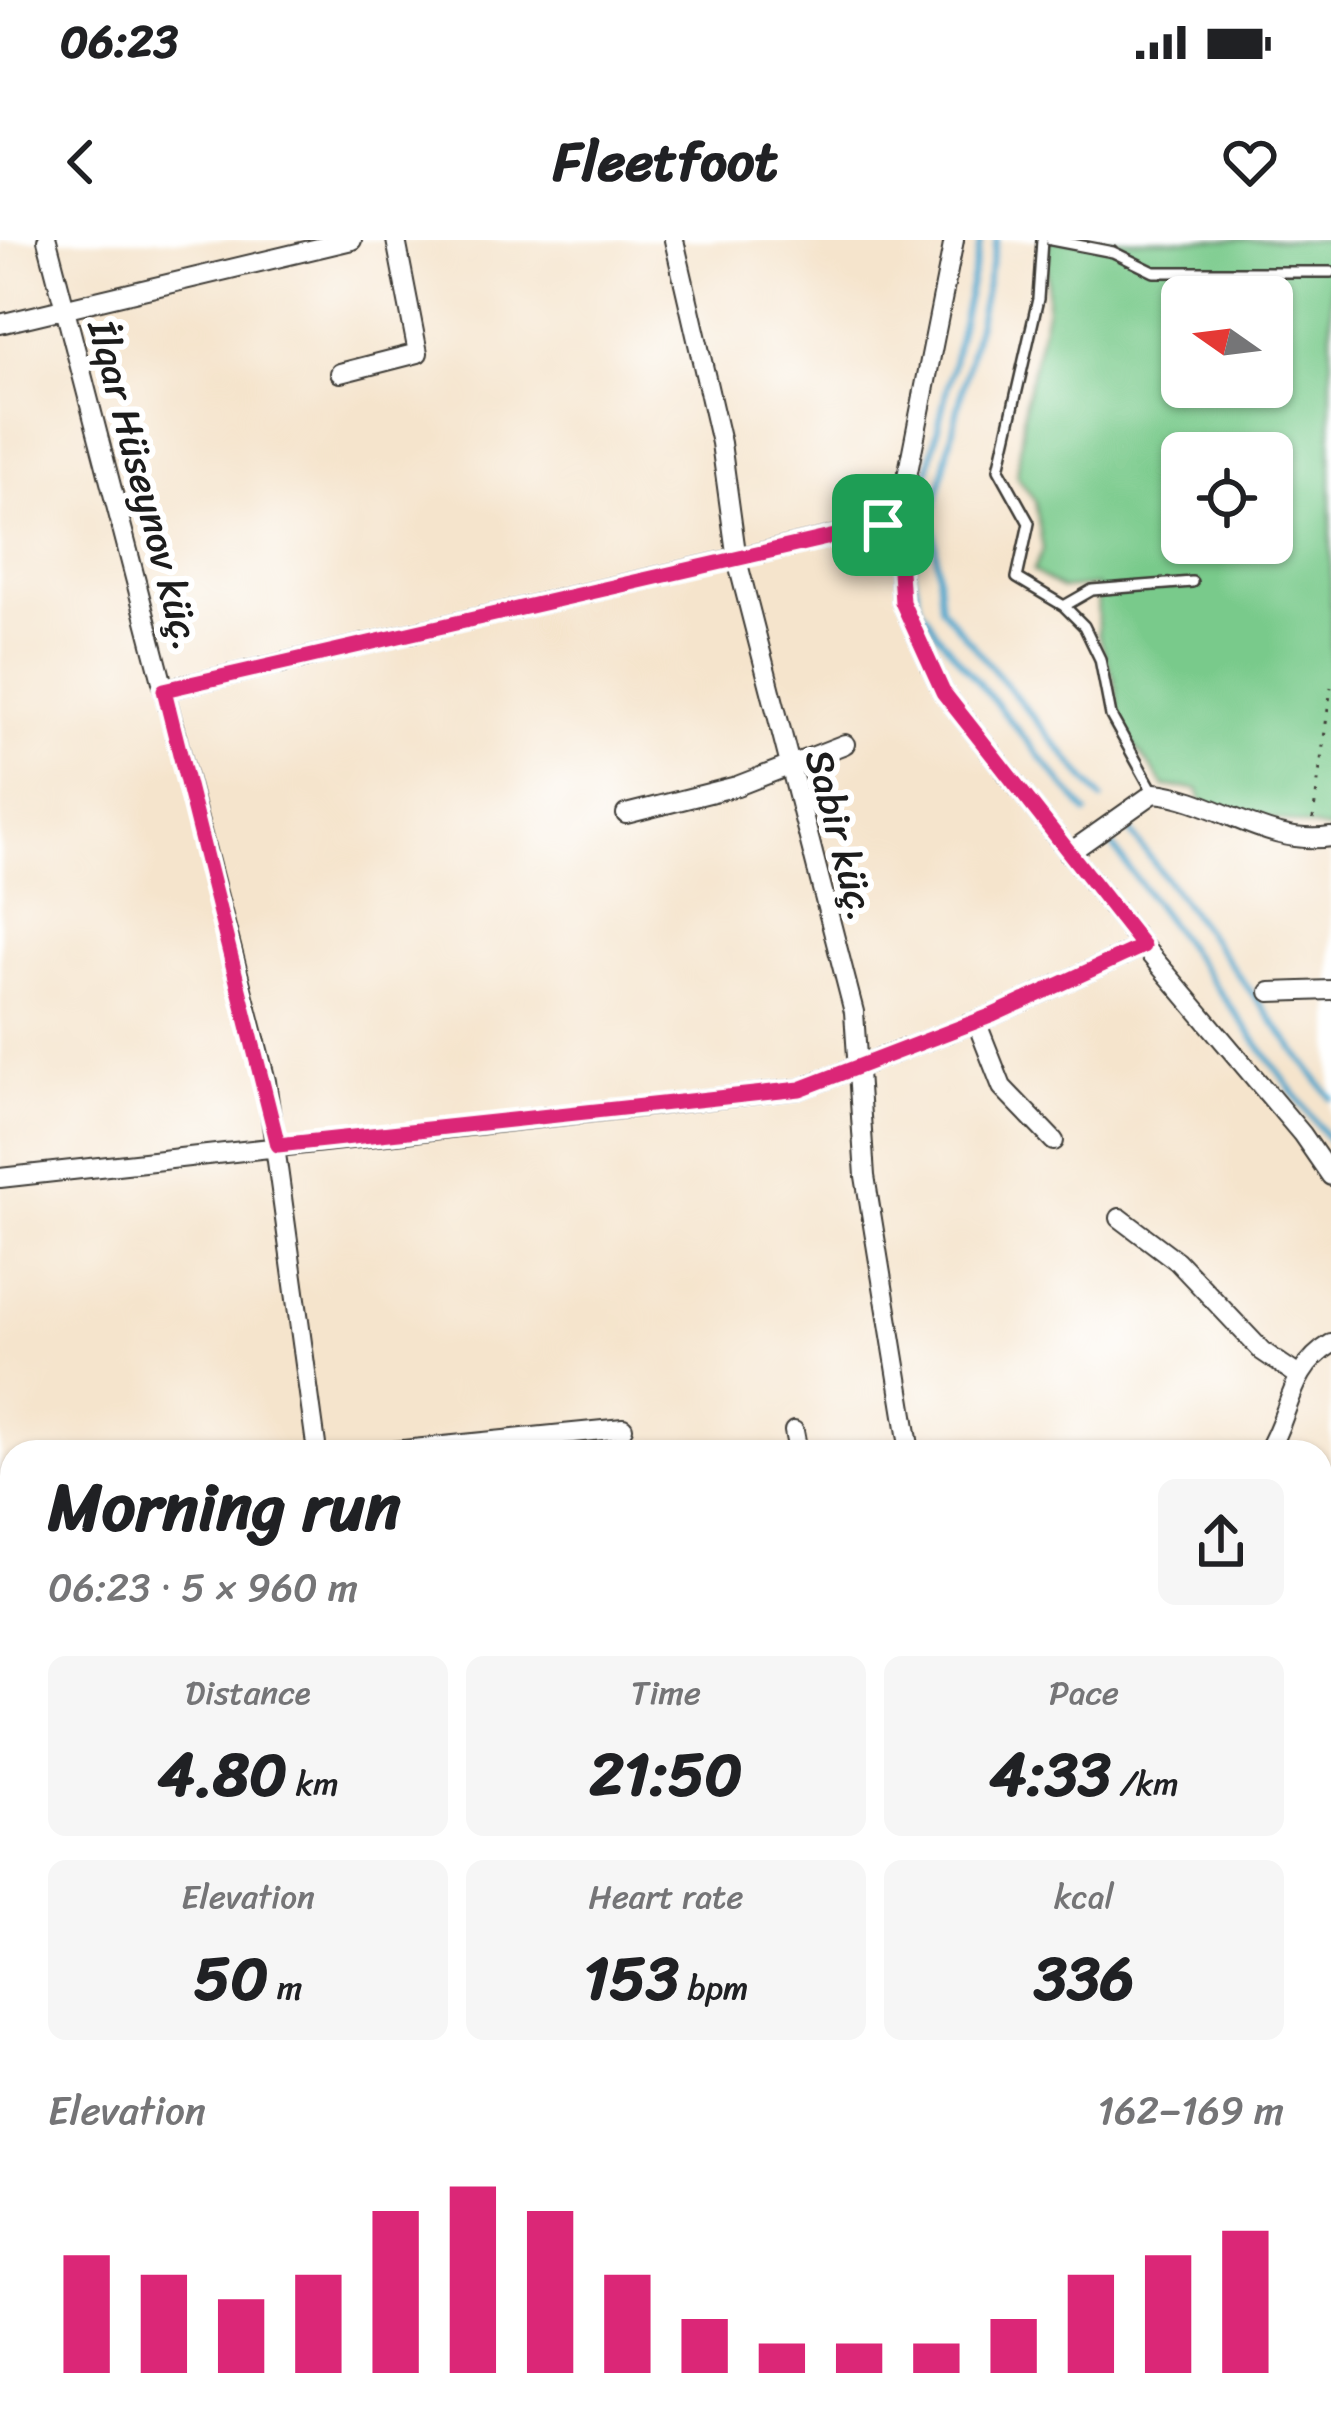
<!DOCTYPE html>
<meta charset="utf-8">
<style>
:root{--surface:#fff;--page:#f6f6f6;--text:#202124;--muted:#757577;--accent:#db2777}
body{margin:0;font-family:Sriracha,sans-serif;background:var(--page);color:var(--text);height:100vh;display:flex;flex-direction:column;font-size:45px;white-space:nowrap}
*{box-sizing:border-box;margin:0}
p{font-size:39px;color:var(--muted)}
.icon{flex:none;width:66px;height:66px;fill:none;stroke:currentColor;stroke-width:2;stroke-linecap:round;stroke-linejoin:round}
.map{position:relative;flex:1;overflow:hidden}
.drawer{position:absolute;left:0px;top:1200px;width:1332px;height:972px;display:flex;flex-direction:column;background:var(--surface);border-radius:36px 36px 0 0;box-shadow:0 3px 9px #0004}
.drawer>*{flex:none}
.needle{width:78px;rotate:284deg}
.tools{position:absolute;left:1161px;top:36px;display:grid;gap:24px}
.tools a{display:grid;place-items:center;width:132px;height:132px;border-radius:18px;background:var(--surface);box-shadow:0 3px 9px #0004;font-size:60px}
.pin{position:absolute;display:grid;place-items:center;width:102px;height:102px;color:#fff;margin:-51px;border-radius:24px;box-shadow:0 6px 18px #0006}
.round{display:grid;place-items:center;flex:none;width:126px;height:126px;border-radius:18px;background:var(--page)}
.summary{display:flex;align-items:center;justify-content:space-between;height:204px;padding:0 48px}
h1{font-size:66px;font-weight:700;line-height:90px}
.stats{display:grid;grid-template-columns:repeat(3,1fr);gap:18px;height:204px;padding:12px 48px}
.stats div{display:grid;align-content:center;border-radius:18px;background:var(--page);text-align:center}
.stats b{font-size:60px;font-weight:700}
.stats small{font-size:33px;font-weight:400}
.stats p{font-size:33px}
.chart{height:336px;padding:24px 48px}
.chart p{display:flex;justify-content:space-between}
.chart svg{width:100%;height:216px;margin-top:12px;stroke:var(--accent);stroke-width:6}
.status{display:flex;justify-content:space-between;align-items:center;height:84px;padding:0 60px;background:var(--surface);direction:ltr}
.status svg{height:33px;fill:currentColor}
header{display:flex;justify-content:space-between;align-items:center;height:156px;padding:0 48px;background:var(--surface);font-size:54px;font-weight:700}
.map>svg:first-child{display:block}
.green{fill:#79ca8b;stroke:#4a7354;stroke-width:3;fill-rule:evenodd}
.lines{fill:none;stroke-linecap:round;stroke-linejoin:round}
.stream{stroke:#4ea5cb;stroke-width:6}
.building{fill:#cb97bc}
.lane-casing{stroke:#3d3a36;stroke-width:14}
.street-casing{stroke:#3d3a36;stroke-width:22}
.path{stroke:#3d3a36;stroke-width:3;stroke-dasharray:3 9;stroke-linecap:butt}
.lane{stroke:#fff;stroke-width:9}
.street{stroke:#fff;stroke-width:18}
.route-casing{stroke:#fff;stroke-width:24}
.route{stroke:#db2777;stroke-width:15}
.labels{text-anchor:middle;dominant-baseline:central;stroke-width:12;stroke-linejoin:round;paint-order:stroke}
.street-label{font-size:39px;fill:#1c1c1c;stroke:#fff}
</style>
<div class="status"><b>06:23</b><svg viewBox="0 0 49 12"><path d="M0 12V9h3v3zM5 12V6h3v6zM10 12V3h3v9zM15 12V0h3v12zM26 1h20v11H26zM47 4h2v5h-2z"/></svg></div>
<header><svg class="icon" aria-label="back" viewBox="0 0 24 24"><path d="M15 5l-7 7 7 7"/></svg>Fleetfoot<svg class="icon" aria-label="heart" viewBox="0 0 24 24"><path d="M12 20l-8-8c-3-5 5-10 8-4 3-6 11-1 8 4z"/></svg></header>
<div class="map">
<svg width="1331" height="2172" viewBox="0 0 1331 2172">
<rect width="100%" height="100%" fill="#fff"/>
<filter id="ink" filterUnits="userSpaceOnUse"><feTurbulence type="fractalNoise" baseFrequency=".00833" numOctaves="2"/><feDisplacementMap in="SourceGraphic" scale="24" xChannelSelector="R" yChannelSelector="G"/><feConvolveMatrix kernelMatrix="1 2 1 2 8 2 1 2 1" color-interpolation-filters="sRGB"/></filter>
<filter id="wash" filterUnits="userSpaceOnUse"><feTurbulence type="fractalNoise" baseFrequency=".004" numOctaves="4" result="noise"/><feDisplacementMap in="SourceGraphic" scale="48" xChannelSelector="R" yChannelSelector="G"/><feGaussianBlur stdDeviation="2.7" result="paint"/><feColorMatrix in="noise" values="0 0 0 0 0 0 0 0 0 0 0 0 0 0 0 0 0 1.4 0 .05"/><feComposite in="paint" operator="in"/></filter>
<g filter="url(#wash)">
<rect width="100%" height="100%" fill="#f5e4cc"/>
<path class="green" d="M 1048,0 L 1331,0 L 1331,591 L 1203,564 L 1198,549 L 1165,547 L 1121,487 L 1115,441 L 1098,394 L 1097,346 L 1062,349 L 1033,331 L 1043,310 L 1035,261 L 1017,236 L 1025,161 L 1047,67 ZM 1182,57 L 1272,57 L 1272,147 L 1182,147 ZM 1182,213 L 1272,213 L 1272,303 L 1182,303 Z"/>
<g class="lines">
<path class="stream" d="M 981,0 L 918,275 L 913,330 L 920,365 L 938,394 L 1087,573
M 997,0 L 933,276 L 941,367 L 1102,559
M 1126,586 L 1331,858
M 1108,600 L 1331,903"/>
</g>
<g id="blocks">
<path class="building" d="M 12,1362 L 12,1393 L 0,1394 L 0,1363 Z
M 0,1601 L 12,1612 L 12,1655 L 0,1643 Z"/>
</g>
</g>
<g filter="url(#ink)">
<use href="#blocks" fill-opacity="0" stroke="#3d3a36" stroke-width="3"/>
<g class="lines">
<g class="lane-casing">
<path id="lane" d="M 1042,0 L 1038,59 L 999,229 L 1029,283 L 1017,338 L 1064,366 L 1084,386 L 1100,419 L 1111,476 L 1154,553
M 1051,0 L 1113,12 L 1154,32 L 1331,32
M 1064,366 L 1092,350 L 1192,342
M 6,1540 L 3,1516 L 12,1496"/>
</g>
<g class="street-casing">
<path id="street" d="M 47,0 L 266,841 L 317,1212
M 674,0 L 721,203 L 737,320 L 854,772 L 865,936 L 910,1212
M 954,0 L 897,287 L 902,362 L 943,452 L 1143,706 L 1302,894 L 1331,936
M 0,84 L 352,0
M 340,133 L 418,113 L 396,0
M 164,450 L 867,288 L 897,287
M 626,574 L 737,546 L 845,504
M 1069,613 L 1154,553 C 1215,558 1265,607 1331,597
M 1270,752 L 1331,750
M 976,781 L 1002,847 L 1054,901
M 0,938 L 800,849 L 993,775 L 1143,706
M 1120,978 L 1177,1021 L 1262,1111 L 1296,1134
M 794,1191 L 798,1212
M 383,1212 L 623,1188
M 1267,1212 C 1292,1172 1288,1130 1331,1104
M 1320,1247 L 1331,1255
M 0,1251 L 12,1250
M 6,1540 L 12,1558
M 0,1729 L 12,1732
M 1320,1730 L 1331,1730
M 0,2018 L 12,2030
M 341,2172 L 341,2160
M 644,2172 L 644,2160
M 923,2172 L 923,2160
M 1224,2172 L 1226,2160"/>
</g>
<path class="path" d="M 1313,579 L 1331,447"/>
<use href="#lane" class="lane"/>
<use href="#street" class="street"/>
</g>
</g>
<g class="lines" filter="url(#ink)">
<g class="route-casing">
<path id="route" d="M 883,285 L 897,287 L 902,362 L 943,452 L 1143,706 L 993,775 L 800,849 L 278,905 L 164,450 Z"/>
</g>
<use href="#route" class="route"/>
</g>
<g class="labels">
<g class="street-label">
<text transform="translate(145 245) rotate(75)">İlqar Hüseynov küç.</text>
<text transform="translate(841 595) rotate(75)">Sabir küç.</text>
</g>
</g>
</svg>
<div class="tools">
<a><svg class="needle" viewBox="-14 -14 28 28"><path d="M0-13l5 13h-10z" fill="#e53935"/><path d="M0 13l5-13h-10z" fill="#757577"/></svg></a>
<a><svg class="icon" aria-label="locate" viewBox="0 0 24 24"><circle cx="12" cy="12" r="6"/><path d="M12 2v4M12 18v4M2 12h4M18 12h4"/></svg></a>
</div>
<div class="pin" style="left:883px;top:285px;background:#1e9e55"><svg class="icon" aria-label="arrive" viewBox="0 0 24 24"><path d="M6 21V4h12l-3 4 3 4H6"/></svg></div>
<section class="drawer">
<div class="summary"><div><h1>Morning run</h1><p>06:23 · 5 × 960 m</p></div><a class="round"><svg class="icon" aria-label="share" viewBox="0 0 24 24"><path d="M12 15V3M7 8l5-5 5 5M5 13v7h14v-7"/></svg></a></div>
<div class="stats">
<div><p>Distance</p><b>4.80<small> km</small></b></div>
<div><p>Time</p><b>21:50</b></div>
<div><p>Pace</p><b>4:33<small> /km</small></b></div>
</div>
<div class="stats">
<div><p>Elevation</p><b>50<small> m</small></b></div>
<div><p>Heart rate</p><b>153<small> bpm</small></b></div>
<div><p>kcal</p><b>336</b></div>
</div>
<div class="chart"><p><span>Elevation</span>162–169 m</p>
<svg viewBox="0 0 160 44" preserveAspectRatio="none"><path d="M5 44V20M15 44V24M25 44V29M35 44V24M45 44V11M55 44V6M65 44V11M75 44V24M85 44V33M95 44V38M105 44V38M115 44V38M125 44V33M135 44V24M145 44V20M155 44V15"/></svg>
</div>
</section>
</div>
